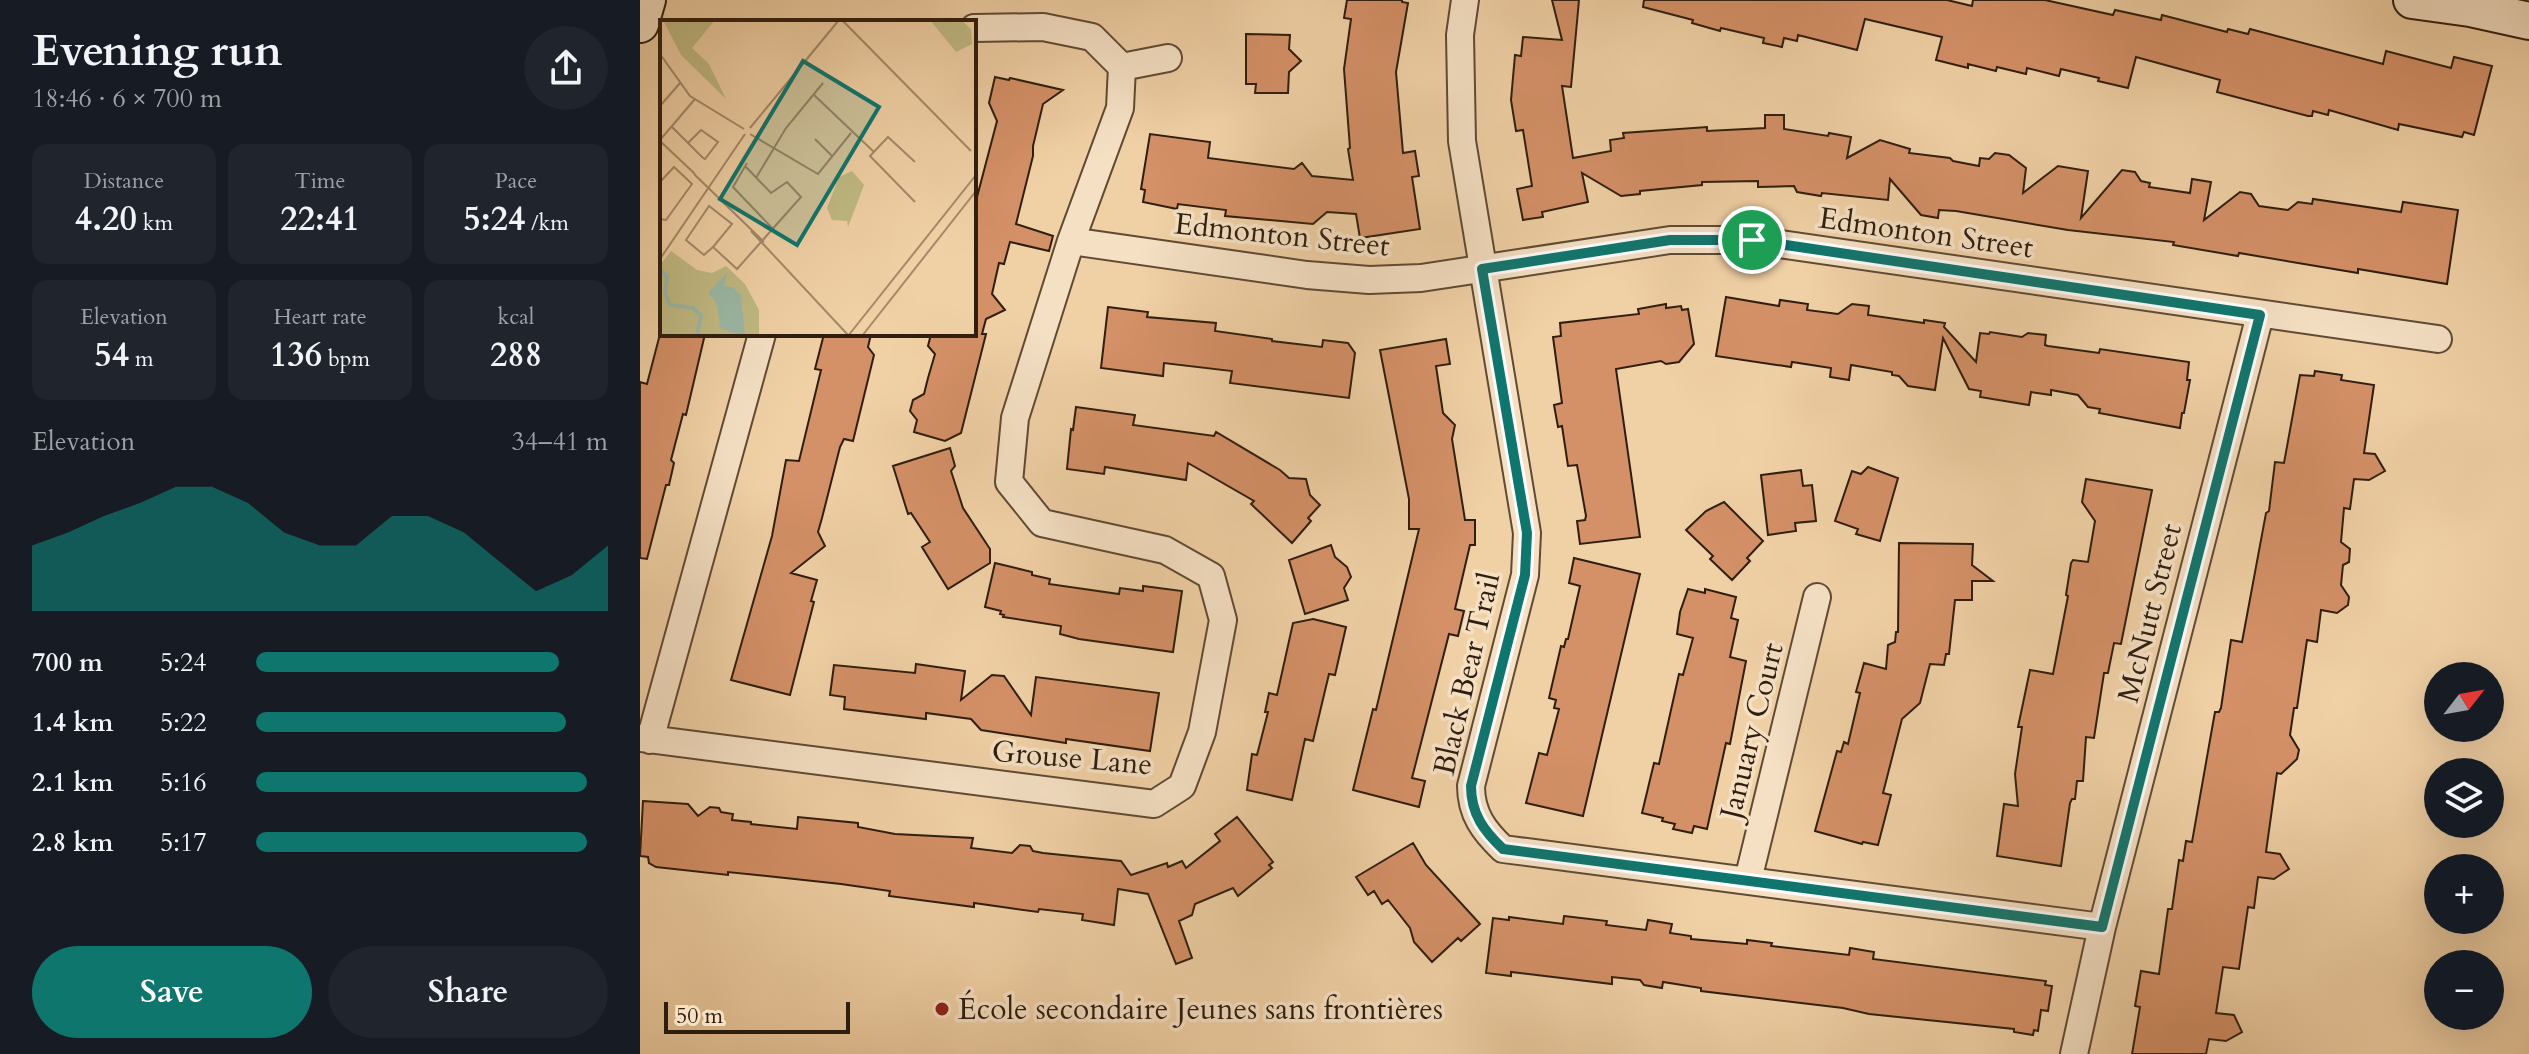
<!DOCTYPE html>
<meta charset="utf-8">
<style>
:root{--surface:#171b24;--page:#20242c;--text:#f1f3f6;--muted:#9ea1a6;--accent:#0f766e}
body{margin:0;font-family:Cardo,serif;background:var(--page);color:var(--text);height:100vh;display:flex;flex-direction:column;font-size:30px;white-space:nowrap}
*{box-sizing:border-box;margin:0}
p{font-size:26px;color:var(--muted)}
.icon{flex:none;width:44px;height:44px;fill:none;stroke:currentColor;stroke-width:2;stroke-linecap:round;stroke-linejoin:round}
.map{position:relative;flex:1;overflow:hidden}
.details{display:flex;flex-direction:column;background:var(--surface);width:640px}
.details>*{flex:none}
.needle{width:52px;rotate:59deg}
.buttons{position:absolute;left:1784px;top:662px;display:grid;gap:16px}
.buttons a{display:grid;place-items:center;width:80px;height:80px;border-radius:50%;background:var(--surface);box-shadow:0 8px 32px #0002;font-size:40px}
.scale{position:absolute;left:24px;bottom:20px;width:186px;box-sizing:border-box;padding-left:8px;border:4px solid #2f1e0e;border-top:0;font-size:22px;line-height:28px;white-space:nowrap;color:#2f1e0e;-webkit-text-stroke:6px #f5e0c4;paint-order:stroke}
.pin{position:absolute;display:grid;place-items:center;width:68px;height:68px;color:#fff;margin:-34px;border:4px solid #fff;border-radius:50%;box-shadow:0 2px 8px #0007}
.round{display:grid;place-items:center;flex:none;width:84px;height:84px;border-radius:42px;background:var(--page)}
.head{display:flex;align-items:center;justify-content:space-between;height:136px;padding:0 32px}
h1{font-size:44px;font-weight:600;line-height:60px}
.figures{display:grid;grid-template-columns:repeat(3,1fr);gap:12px;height:136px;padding:8px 32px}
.figures div{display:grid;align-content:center;border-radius:16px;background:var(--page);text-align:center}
.figures b{font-size:34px;font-weight:600}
.figures small{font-size:22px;font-weight:400}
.figures p{font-size:22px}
.chart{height:224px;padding:16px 32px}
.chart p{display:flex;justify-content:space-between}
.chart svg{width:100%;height:144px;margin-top:8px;fill:var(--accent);opacity:.7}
.button{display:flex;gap:16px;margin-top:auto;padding:16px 32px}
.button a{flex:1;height:92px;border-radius:48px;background:var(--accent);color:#fff;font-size:32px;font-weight:600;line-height:92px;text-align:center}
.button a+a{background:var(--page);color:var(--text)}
ul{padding:0 32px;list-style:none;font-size:26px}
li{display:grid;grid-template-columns:128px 96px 1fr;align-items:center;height:60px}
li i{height:20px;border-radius:10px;background:var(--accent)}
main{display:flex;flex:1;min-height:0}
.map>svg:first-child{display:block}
.building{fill:#d49067;stroke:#2f1e0e;stroke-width:2}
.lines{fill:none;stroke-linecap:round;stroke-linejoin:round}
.street-casing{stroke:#5f4a34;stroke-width:30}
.secondary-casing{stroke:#2f1e0e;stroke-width:40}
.street{stroke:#f5e0c4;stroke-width:26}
.secondary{stroke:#f5e0c4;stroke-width:36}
.route-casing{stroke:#fff;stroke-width:16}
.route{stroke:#0f766e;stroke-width:10}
.poi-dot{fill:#8f2418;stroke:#f5e0c4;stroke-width:3}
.labels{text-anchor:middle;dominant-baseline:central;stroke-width:7;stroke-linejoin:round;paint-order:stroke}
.street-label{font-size:30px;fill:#2f1e0e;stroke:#f5e0c4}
.poi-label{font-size:30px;fill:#2f1e0e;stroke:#f5e0c4;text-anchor:start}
.inset-river{fill:none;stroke:#9bb7a4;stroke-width:4}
.inset-road{fill:none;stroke:#a38969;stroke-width:2}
.view{fill:#0f766e;fill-opacity:0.15;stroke:#0f766e;stroke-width:4}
.inset-edge{fill:none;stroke:#2f1e0e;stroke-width:4}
</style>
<main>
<section class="details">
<div class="head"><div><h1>Evening run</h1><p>18:46 · 6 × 700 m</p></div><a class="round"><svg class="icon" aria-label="share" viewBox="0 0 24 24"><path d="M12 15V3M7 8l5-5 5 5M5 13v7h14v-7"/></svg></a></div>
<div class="figures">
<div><p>Distance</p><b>4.20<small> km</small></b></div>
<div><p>Time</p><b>22:41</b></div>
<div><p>Pace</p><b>5:24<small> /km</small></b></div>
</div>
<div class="figures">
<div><p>Elevation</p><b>54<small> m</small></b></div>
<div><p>Heart rate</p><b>136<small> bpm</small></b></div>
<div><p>kcal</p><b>288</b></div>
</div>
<div class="chart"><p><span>Elevation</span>34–41 m</p>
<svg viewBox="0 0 160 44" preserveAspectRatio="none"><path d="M0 44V24L10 20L20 15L30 11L40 6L50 6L60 11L70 20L80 24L90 24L100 15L110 15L120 20L130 29L140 38L150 33L160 24V44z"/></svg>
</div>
<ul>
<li><b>700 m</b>5:24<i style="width:86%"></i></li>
<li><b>1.4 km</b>5:22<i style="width:88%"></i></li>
<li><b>2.1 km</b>5:16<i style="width:94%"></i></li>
<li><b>2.8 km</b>5:17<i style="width:94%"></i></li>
</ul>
<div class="button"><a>Save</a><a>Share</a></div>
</section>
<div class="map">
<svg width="1889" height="1054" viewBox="0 0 1889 1054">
<rect width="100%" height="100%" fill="#f0d0a5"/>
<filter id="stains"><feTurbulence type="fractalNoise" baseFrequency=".0025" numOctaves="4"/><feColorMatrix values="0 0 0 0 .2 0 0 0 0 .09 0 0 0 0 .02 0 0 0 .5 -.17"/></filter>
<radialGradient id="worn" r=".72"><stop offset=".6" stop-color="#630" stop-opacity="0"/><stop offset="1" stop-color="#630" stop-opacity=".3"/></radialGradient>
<path class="building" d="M 707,0 L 762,0 L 762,2 L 768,3 L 756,72 L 763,153 L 775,151 L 779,176 L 772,177 L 780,229 L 720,238 L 716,214 L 687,212 L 673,224 L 585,216 L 586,210 L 538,204 L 537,209 L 503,202 L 505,190 L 501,189 L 510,134 L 570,142 L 568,158 L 654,169 L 662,163 L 672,176 L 713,180 L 708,149 L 710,148 L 704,69 L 711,19 L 704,18 Z
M 912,0 L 939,0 L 931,87 L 922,86 L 933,158 L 971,151 L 970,140 L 984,138 L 983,133 L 1067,127 L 1067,131 L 1125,128 L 1125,115 L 1144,115 L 1144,129 L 1188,136 L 1189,133 L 1211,137 L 1207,158 L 1240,140 L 1270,149 L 1269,153 L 1310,158 L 1313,161 L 1339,166 L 1340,158 L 1349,159 L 1355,153 L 1369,155 L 1386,168 L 1383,193 L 1418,166 L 1448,171 L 1441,218 L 1482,170 L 1495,172 L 1501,181 L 1510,183 L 1509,187 L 1550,193 L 1552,179 L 1571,182 L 1564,220 L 1600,192 L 1611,194 L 1619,206 L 1648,210 L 1658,202 L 1672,204 L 1673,199 L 1761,212 L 1763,202 L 1818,210 L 1807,284 L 1718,269 L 1718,273 L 1599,253 L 1598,256 L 1533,245 L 1534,242 L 1428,230 L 1316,211 L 1299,210 L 1298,218 L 1281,215 L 1250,179 L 1248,200 L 1182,193 L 1181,196 L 1157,192 L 1154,186 L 1118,187 L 1118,181 L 1062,182 L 1062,185 L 1000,191 L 1000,194 L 981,196 L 942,173 L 948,202 L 902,212 L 903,217 L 883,220 L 877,189 L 892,186 L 883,130 L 876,131 L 871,100 L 875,55 L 881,56 L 883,37 L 922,40 Z
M 1004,0 L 1307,0 L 1332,6 L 1333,0 L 1405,0 L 1473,15 L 1475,10 L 1521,20 L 1522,15 L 1587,32 L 1588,29 L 1608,34 L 1610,29 L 1743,64 L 1746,51 L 1811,68 L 1814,57 L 1852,66 L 1834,135 L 1824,132 L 1822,137 L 1759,124 L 1758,130 L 1689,110 L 1688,115 L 1673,111 L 1672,116 L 1668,116 L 1577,92 L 1580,80 L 1496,57 L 1488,88 L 1458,81 L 1459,78 L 1421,69 L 1419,76 L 1387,68 L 1386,74 L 1357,67 L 1356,71 L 1328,64 L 1328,68 L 1296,60 L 1302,37 L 1225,19 L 1217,50 L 1158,35 L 1157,41 L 1144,38 L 1142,47 L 1123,43 L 1124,38 L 1081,28 L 1080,31 L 1052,23 L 1053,20 L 1003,7 Z
M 606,34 L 650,35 L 649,49 L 661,61 L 649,72 L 648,93 L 615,93 L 616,84 L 606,84 Z
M 355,77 L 369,80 L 370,78 L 423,90 L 403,104 L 393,146 L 393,156 L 376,224 L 413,236 L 409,251 L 370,242 L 364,264 L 359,263 L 352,294 L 365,310 L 346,319 L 342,334 L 346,334 L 321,433 L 305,441 L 274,432 L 277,420 L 270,411 L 273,400 L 284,394 L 288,378 L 295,354 L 288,346 L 291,334 L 334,334 L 334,196 L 337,197 L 357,121 L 349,103 Z
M 1086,297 L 1139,306 L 1140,300 L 1168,304 L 1167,310 L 1198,314 L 1212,304 L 1229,306 L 1228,315 L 1284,323 L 1284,320 L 1305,323 L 1304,327 L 1336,362 L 1340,333 L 1349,334 L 1350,332 L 1382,337 L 1388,333 L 1406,335 L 1405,345 L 1408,346 L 1459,353 L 1460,349 L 1549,362 L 1547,380 L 1550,380 L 1544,413 L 1542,413 L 1540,428 L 1459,413 L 1460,409 L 1448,407 L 1438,395 L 1411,390 L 1411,395 L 1391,392 L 1389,405 L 1340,397 L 1341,391 L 1329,389 L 1303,338 L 1295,390 L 1268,386 L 1259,376 L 1252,375 L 1252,372 L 1211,365 L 1209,380 L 1190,377 L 1191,368 L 1152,362 L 1151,367 L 1076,356 Z
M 1026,304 L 1026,308 L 1041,306 L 1042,310 L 1048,309 L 1054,344 L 1039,362 L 1026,364 L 1021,361 L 976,369 L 1000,537 L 940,544 L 937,521 L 945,520 L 946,516 L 937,465 L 928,466 L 922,426 L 918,427 L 914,405 L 922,403 L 913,337 L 921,336 L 920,323 L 999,314 L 998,309 Z
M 468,307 L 508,312 L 507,317 L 576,323 L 575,331 L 632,339 L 632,341 L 682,347 L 683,340 L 708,343 L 715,353 L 709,398 L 590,383 L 592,371 L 524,363 L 523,376 L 461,368 Z
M 20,334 L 65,334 L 46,415 L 43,414 L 31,460 L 34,463 L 29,485 L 26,485 L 7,559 L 0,558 L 0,382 L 7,384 Z
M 184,334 L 231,334 L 228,347 L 234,355 L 213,441 L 204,439 L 200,447 L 182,518 L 178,532 L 185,546 L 151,573 L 177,580 L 171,601 L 174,602 L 150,695 L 91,680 L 132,536 L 146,460 L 159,461 L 181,370 L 175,369 Z
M 806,339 L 810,364 L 796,366 L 803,413 L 815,425 L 812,439 L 825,520 L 835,520 L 835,545 L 830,545 L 815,609 L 824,611 L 818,636 L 809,634 L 772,778 L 785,781 L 779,807 L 713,790 L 733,709 L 736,710 L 779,529 L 769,529 L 769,499 L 740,350 Z
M 1675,371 L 1702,375 L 1701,380 L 1734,385 L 1724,453 L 1735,454 L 1745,471 L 1729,480 L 1714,479 L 1710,509 L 1704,508 L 1701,542 L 1710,549 L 1709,562 L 1703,565 L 1701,585 L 1709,597 L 1708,605 L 1697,613 L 1681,610 L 1677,642 L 1667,640 L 1657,708 L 1654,708 L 1650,735 L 1659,750 L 1657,759 L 1641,774 L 1637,773 L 1626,852 L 1640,854 L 1649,869 L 1634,879 L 1618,877 L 1614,908 L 1608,907 L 1599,969 L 1583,967 L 1576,1013 L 1594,1015 L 1602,1032 L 1586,1041 L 1569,1039 L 1566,1054 L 1492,1054 L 1500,1007 L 1495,1006 L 1501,971 L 1519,974 L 1528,909 L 1532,909 L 1539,860 L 1543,861 L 1546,841 L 1552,842 L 1573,723 L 1575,712 L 1579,712 L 1581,708 L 1591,640 L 1602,642 L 1626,513 L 1629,511 L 1635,462 L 1644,463 L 1660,375 L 1674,376 Z
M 436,407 L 495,415 L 493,425 L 574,436 L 576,432 L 640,470 L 649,478 L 666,479 L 670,495 L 680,505 L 668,518 L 671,521 L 652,543 L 611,504 L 614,501 L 548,463 L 546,480 L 465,467 L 464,474 L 427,469 L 431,429 L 433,430 Z
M 310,448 L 315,466 L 311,471 L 323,508 L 350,549 L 350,563 L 308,589 L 282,547 L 290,542 L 271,513 L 268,514 L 253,466 Z
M 1228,467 L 1258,478 L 1240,541 L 1216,534 L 1218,529 L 1195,521 L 1212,471 L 1221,474 Z
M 1161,470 L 1163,486 L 1172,485 L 1176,521 L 1155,523 L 1156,531 L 1128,535 L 1121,475 Z
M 1446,479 L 1512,490 L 1481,644 L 1474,643 L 1468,673 L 1464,673 L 1454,738 L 1446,737 L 1443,781 L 1437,781 L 1435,799 L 1432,799 L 1430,803 L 1421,866 L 1357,856 L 1364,804 L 1378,806 L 1375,774 L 1382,727 L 1378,727 L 1390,670 L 1413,674 L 1428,596 L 1426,595 L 1431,563 L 1433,560 L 1448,562 L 1455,521 L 1442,502 Z
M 1084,502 L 1123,541 L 1107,558 L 1110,561 L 1092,580 L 1070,559 L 1073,556 L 1046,530 L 1066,511 Z
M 1259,543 L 1333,544 L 1332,565 L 1353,581 L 1332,581 L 1332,600 L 1315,600 L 1309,654 L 1306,654 L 1304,665 L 1290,664 L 1280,703 L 1262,719 L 1243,793 L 1251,795 L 1238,845 L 1223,842 L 1222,844 L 1175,831 L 1197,751 L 1201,752 L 1204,742 L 1208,744 L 1220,693 L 1216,692 L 1224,663 L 1246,669 L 1248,645 L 1255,642 L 1256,632 L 1258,632 Z
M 691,545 L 695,557 L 707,567 L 711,577 L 704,588 L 708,600 L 665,614 L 649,560 Z
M 934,558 L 1000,574 L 943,816 L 886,803 L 899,753 L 907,755 L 919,709 L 914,708 L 916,700 L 909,698 L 921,646 L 924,647 L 926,639 L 928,639 L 940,586 L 929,583 Z
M 355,563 L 392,572 L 392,575 L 410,579 L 409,584 L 479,594 L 480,588 L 503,591 L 503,586 L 542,591 L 533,652 L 439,639 L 420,634 L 421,626 L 363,617 L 364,615 L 360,614 L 361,611 L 345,607 Z
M 1048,589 L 1065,593 L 1065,589 L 1096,597 L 1091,618 L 1098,620 L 1090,657 L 1106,661 L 1090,744 L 1086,743 L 1067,829 L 1054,826 L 1052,833 L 1033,829 L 1035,824 L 1022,821 L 1023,818 L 1002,813 L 1014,763 L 1019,764 L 1039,674 L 1043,675 L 1053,638 L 1037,634 L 1040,612 Z
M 673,619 L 706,627 L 695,675 L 689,674 L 673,741 L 665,739 L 652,800 L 607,790 L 612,754 L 617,755 L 628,712 L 625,712 L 629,693 L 637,695 L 653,623 Z
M 276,664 L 325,671 L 321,700 L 352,675 L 364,676 L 391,715 L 396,677 L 519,693 L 510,751 L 426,739 L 426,743 L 341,730 L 331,719 L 286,713 L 286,719 L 204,709 L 205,697 L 190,695 L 194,665 L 275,673 Z
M 3,801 L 48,804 L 58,816 L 70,807 L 79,808 L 81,812 L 93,814 L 92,820 L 111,822 L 111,824 L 157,829 L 158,817 L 218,823 L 218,827 L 255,834 L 333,838 L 331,848 L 372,853 L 380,845 L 390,846 L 393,851 L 403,853 L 481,861 L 491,875 L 527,863 L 528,867 L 542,861 L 546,868 L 580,841 L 575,834 L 597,817 L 633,862 L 629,865 L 632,868 L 598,896 L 593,888 L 555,904 L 552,915 L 539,921 L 552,958 L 536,964 L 508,894 L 478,889 L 474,925 L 442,920 L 443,914 L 399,909 L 398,912 L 334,903 L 334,907 L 249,896 L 250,891 L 201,884 L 88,872 L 88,875 L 16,867 L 9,863 L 8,857 L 0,856 Z
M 773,843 L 786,865 L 840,924 L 821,941 L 818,938 L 792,962 L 774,942 L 770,928 L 748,900 L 742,904 L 734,891 L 728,895 L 716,877 Z
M 924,916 L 967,921 L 966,925 L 1006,930 L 1008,920 L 1032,924 L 1030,933 L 1051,936 L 1051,939 L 1107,944 L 1107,940 L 1132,943 L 1131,946 L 1209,955 L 1210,948 L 1234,952 L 1233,959 L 1406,981 L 1405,985 L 1412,986 L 1408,1011 L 1401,1010 L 1398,1031 L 1394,1030 L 1393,1035 L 1374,1032 L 1374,1029 L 1229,1014 L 1203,1008 L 1061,991 L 1061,988 L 1023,982 L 1022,988 L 1004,985 L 1000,980 L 972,977 L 972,984 L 871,972 L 871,976 L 846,973 L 853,918 L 869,920 L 869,917 L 923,924 Z"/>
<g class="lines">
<g class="street-casing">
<path id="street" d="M 825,0 L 820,35 L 822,141 L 887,533 L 885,575 L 831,786 C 831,814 844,831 863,849 L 1462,927
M 482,67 L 528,58
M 431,241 L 667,275 L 729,280 L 781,278 L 1030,240 L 1112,240 L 1798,339
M 0,738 L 514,804 L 542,786 L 562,732 L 583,620 L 571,576 L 525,550 L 402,523 L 369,482 L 375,418 L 431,241 L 480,108 L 482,67 L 452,37 L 403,27 L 334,28
M 10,740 L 122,334
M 1108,880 L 1177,597
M 1434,1054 L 1462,927 L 1620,315"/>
</g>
<g class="secondary-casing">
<path id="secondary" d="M 1772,0 L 1830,8 L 1889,21
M 0,24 L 7,0"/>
</g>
<use href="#street" class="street"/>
<use href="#secondary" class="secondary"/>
</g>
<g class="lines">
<g class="route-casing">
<path id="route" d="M 1030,240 L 1112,240 L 1620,315 L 1462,927 L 863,849 C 844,831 831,814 831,786 L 885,575 L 887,533 L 842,269 Z"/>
</g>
<use href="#route" class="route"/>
</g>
<circle class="poi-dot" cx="302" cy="1009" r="8"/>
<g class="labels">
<g class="street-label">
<text transform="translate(1286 233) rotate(8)">Edmonton Street</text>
<text transform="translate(642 235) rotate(6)">Edmonton Street</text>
<text transform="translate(1510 613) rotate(-76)">McNutt Street</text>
<text transform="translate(827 674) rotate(-77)">Black Bear Trail</text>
<text transform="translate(1112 731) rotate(-76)">January Court</text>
<text transform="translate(432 758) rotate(5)">Grouse Lane</text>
</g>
<g class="poi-label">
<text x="318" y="1009">École secondaire Jeunes sans frontières</text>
</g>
</g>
<g transform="translate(20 20)">
<rect width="316" height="316" fill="#f0d0a5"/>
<path d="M 3,0 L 55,0 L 32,28 L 49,44 L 66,79 L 21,35 ZM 270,0 L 301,0 L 311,9 L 312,24 L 296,32 ZM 192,151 L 204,165 L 188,207 L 187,201 L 172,200 L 167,188 L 179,157 ZM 11,231 L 37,250 L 52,253 L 66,246 L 85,264 L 99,290 L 99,316 L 0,316 L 0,245 Z" fill="#c0b982"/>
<path d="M 67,253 L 64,266 L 73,267 L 81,275 L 85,316 L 61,309 L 56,282 L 48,273 Z" fill="#9bb7a4"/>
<path class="inset-river" d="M 0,250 L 7,257 L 5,274 L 10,285 L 33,288 L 41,296 L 37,316"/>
<path class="inset-road" d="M 182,0 L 311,131M 0,34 L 30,76 L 84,109M 154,75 L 214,132M 0,86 L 20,63M 12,107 L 43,138 L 45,139 L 58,122 L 41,110 L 28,123M 90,108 L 179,0M 90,114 L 158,154 L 191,113M 155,119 L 173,137M 0,120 L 35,79M 0,121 L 35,154M 255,142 L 228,117 L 210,136 L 255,182M 87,143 L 73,167 L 114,210M 34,154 L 104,222M 96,158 L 126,108 L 163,63M 0,162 L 14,147 L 32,164 L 6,200 L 0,199M 91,211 L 188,315M 53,227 L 44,235 L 26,220 L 49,186 L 72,204 L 53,227 L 77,249 L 141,177 L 127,162 L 111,173 L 86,147M 0,239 L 85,114M 188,316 L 316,155M 202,316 L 316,171"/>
<path class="view" d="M 143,41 L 219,87 L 137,225 L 60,179 Z"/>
<rect width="316" height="316" class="inset-edge"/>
</g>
<rect width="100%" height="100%" filter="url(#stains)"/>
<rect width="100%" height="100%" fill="url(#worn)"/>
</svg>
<div class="buttons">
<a><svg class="needle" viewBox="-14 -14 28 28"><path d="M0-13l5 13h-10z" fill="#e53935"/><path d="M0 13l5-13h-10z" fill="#9ea1a6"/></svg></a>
<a><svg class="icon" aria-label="layers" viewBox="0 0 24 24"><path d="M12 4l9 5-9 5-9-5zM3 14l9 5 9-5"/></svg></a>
<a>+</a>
<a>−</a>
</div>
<div class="scale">50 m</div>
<div class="pin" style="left:1112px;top:240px;background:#1e9e55"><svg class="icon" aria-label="arrive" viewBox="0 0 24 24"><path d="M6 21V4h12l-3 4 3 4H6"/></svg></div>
</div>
</main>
